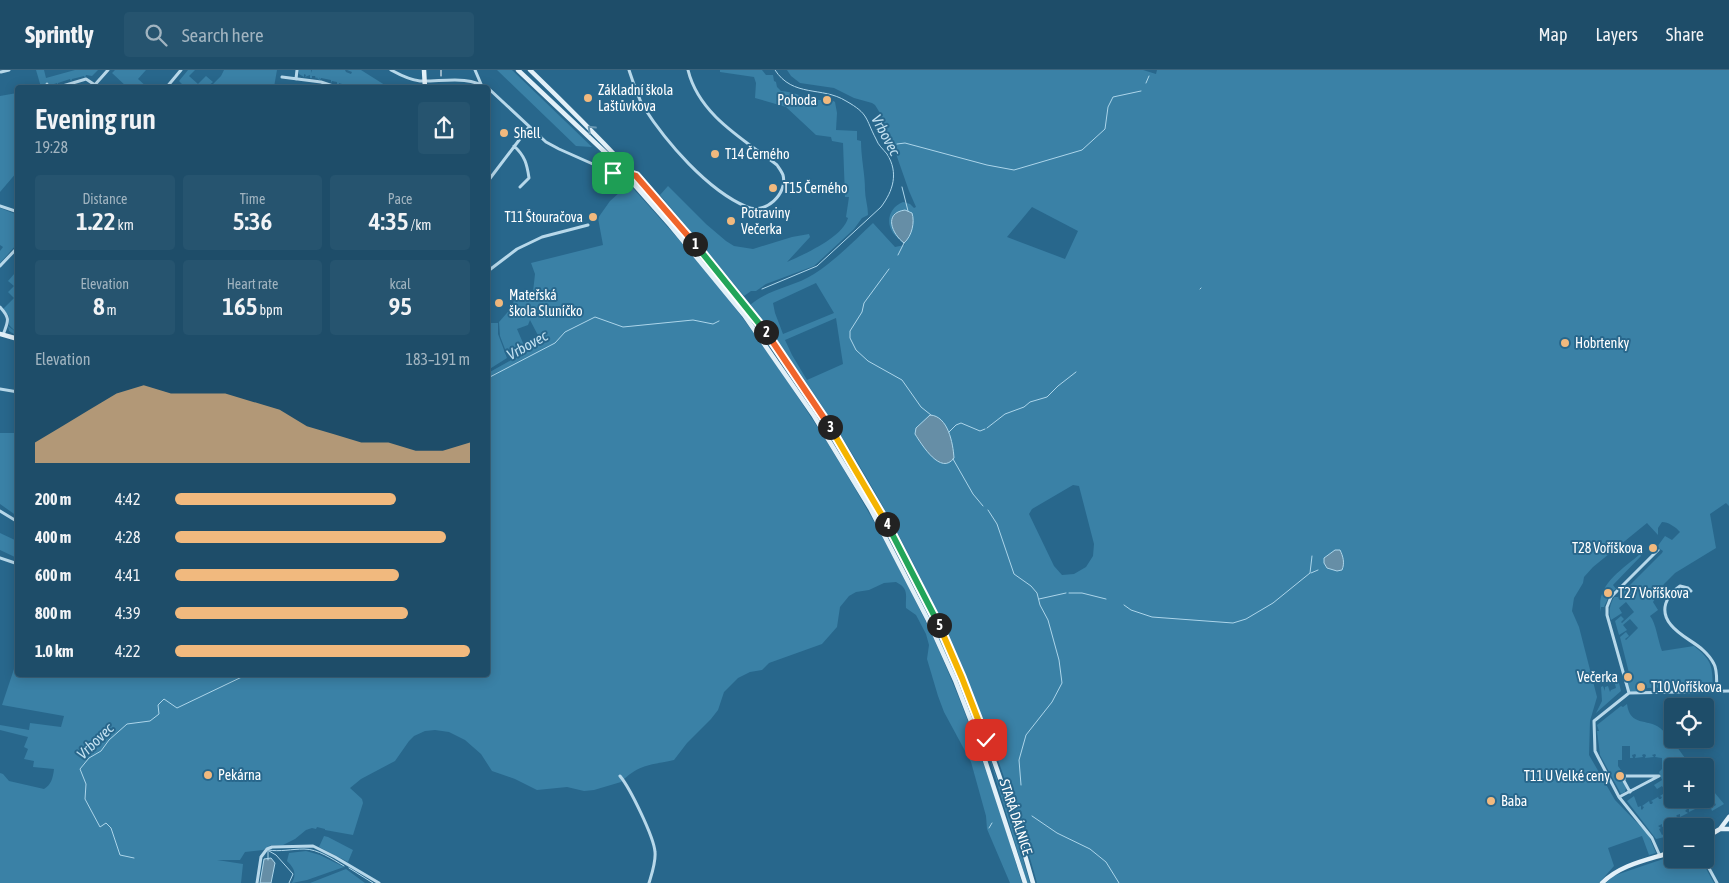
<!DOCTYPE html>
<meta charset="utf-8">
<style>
:root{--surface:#1e4d69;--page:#26546f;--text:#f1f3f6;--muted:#a1b4c0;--line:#3c647d;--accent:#f1b97e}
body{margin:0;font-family:"Asap Condensed",sans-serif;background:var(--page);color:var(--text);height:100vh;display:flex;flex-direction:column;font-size:19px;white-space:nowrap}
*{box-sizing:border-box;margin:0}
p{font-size:16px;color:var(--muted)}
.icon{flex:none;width:28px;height:28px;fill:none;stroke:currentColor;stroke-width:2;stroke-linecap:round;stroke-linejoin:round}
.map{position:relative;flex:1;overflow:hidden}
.details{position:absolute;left:15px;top:15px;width:475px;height:592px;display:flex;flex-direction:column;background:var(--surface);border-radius:5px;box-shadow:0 2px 12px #0003,0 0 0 1px var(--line)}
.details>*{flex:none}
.controls{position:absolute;left:1664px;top:628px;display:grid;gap:10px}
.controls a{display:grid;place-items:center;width:50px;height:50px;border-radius:5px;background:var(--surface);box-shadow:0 2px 12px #0003,0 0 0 1px var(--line);font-size:25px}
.pin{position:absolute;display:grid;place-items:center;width:42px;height:42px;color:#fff;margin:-21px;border-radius:10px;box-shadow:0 2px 8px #0006}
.km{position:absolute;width:25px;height:25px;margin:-12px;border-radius:50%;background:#222;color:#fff;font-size:14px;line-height:25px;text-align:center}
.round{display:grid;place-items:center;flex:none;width:52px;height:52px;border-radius:5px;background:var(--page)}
.overview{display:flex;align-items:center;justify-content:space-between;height:85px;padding:0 20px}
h1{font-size:28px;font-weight:600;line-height:38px}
.figures{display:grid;grid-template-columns:repeat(3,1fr);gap:8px;height:85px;padding:5px 20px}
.figures div{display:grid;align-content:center;border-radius:5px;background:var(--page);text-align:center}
.figures b{font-size:25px;font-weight:600}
.figures small{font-size:14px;font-weight:400}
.figures p{font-size:14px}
.chart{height:140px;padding:10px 20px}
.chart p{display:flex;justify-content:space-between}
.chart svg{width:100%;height:90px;margin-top:5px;fill:var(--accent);opacity:.7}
ul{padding:0 20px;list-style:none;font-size:16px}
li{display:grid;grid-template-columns:80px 60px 1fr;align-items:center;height:38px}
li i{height:12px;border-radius:6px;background:var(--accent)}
header{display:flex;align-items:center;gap:30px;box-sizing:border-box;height:70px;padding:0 25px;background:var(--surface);border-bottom:1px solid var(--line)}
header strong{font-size:24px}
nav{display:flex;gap:28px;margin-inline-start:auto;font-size:18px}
.search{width:350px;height:45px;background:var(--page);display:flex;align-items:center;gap:12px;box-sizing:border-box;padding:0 18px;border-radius:5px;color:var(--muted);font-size:19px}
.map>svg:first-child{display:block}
.green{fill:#3a81a6;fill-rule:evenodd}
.water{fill:#668ea6;stroke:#acd5ea}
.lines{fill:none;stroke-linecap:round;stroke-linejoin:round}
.stream{stroke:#acd5ea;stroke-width:1}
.street{stroke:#b7d8ea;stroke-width:3}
.secondary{stroke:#e2f0f8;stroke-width:4.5}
.tram{stroke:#fff;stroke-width:1}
.oneway{stroke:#6997b2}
.split-1-casing{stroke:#fff;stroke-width:10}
.split-2-casing{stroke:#fff;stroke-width:10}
.split-3-casing{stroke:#fff;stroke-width:10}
.split-4-casing{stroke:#fff;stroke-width:10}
.split-5-casing{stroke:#fff;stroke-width:10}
.split-6-casing{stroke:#fff;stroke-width:10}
.split-1{stroke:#f0652b;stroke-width:6}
.split-2{stroke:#22a559;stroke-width:6}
.split-3{stroke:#f0652b;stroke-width:6}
.split-4{stroke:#f5b400;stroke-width:6}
.split-5{stroke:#22a559;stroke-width:6}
.split-6{stroke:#f5b400;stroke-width:6}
.poi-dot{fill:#f1b97e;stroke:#28678c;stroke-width:2}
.labels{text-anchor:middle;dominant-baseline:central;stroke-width:4;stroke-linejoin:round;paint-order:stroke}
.poi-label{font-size:14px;fill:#fff;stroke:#28678c;text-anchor:start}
.street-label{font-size:14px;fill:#fff;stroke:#28678c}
.water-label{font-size:15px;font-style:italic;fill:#c3e1f1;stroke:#28678c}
</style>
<header>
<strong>Sprintly</strong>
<div class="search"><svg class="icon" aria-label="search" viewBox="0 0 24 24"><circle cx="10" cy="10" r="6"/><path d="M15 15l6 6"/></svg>Search here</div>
<nav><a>Map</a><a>Layers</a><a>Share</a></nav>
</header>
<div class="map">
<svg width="1729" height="813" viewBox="0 0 1729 813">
<rect width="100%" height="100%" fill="#28678c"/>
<path class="green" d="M 36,0 L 44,0 L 46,8 L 75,0 L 98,0 L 92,6 L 86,5 L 85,8 L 84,6 L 72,9 L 71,12 L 70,9 L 58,13 L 57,15 L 57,13 L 51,15 L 51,17 L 48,13 L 42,15 L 41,17 Z
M 115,0 L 146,0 L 138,9 L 147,17 L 127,17 L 112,3 Z
M 188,0 L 195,0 L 189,6 L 198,14 L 206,6 L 213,12 L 207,17 L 185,17 L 179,11 Z
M 224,0 L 277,0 L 274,17 L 210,17 L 221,6 Z
M 298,0 L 311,0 L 311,3 L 312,0 L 345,0 L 346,2 L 351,4 L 352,2 L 347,0 L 361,0 L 388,17 L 348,17 L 347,15 L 344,17 L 345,15 L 343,14 L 342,17 L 340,16 L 342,14 L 339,13 L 339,16 L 337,15 L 337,12 L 332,11 L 331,13 L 331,10 L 321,8 L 320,10 L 319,10 L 320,7 L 318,10 L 317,7 L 316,9 L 315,6 L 312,6 L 312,8 L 310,8 L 310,5 L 305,7 L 306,5 L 304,4 L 304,7 L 299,4 Z
M 497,0 L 512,0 L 592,77 L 576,76 Z
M 720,0 L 762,0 L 766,5 L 773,5 L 774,11 L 776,12 L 777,17 L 781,21 C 796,21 815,35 829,28 L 835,32 L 837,43 L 836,60 L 857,61 L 857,70 L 861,71 C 861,88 865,104 865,120 C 865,128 868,136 868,145 L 862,148 L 854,159 L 814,196 L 766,214 L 756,221 L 751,221 L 744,226 L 660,125 L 668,116 L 706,154 L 726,171 L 734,176 L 753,179 L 792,167 L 809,164 L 810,167 L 787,192 C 805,184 843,167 848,148 L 846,147 L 849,127 L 845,127 L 843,73 L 832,71 L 831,67 L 816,65 L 786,37 L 755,28 L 756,13 L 754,7 L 720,2 Z
M 787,0 L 1143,0 L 1156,4 L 1157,0 L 1729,0 L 1729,436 L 1726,433 L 1710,444 L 1716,478 L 1675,503 L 1664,514 L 1653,532 L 1658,540 L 1650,546 C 1656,553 1658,571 1662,581 L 1694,576 C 1714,592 1712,597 1713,621 L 1692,621 L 1692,617 L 1645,618 L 1645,615 L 1640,615 L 1639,622 L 1629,623 L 1624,605 L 1629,603 L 1620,567 L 1626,562 L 1629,566 L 1625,569 L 1626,570 L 1638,558 L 1630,549 L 1623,555 L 1627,560 L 1619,565 L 1615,551 L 1621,546 L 1624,549 L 1621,552 L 1622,553 L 1634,542 L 1626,532 L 1619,538 L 1622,543 L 1611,550 C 1608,541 1610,535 1614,527 L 1618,527 L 1662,483 L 1663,481 L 1657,477 L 1665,466 L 1672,470 L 1680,462 C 1676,457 1668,452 1662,452 L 1658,458 L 1658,465 L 1647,453 L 1593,497 L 1584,507 L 1583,513 L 1574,528 L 1572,541 L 1579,557 L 1597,627 L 1590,651 L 1589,685 L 1615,730 L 1648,764 L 1656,783 L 1649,785 L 1642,766 L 1608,778 L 1614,796 L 1599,813 L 1037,813 C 990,643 916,477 818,330 C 797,298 774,266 750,235 C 768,219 794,217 814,204 C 836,190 855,170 873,153 L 895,177 L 905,175 C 902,171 897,168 893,163 C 885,151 890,137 903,132 L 910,134 L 914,138 L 916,137 L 909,121 L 895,81 L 881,50 L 880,43 L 875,35 L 872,33 L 854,28 L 834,18 L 800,13 L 791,6 ZM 1032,137 L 1078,161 L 1065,189 L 1007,167 ZM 816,213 L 834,243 L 783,264 L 775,243 L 773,233 ZM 836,248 L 843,294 L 807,310 L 792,285 L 785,270 ZM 1073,415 L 1079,416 L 1094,474 L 1093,486 L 1086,497 L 1074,504 L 1062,505 L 1054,496 L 1029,444 L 1032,439 Z
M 17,23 L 17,102 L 0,122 L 0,26 Z
M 635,109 L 709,193 L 784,292 L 782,293 L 722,213 L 634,110 Z
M 629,114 C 668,157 707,200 742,247 C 812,342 874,444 925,550 C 965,634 995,723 1022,813 L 1010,813 L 987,759 L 986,746 L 971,692 L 944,642 L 938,626 L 927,589 L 929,575 L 926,564 L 916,545 L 906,538 C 905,526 910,519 896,512 L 884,513 L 869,520 L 856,522 L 849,526 L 840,537 L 837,557 L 822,574 L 769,593 L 762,600 L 750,602 L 738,608 L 724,622 L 718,640 L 711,649 L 687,673 L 674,690 C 651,695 639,694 621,712 L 594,720 L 584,721 L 567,717 L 537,720 L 515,709 L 492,701 L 481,684 L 465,670 L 449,662 L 435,660 L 425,661 L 414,666 L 409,671 L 395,691 L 361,709 L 350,718 L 362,729 L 363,733 L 353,765 L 325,760 L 325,759 L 317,757 L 316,759 L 312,758 L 306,760 L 295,769 L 283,775 L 271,775 L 263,780 L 245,782 L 240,790 L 217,790 L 243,794 L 241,813 L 0,813 L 0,703 L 3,704 L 9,711 L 44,719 C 51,715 53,708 54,699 L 33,697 L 34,691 L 24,689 L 28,679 L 24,677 L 28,667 L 0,660 L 0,655 L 29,660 L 30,653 L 61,657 L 64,646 L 2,635 L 17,590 L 18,605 L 488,605 L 488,303 L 542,273 L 530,250 L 528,255 L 517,259 L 526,280 L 508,287 L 500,266 L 499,252 L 514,235 L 513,234 L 515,226 L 533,222 L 535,204 L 531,193 L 603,175 L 598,148 L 610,131 Z
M 0,138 L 18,145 L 17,174 L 0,193 L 0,181 L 3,177 L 0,175 Z
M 15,203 L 18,205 L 17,266 L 9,261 L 8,256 L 16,262 L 9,255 L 9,246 L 3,239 L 14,228 L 8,222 L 14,216 L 8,211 Z
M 488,253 L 498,253 L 498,264 L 507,288 L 488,300 Z
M 788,298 L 861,413 L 903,490 L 901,489 C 866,424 828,361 787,299 Z
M 0,363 L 17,363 L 17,446 L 0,434 Z
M 0,463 L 17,471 L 17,488 L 0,480 Z
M 1640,484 L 1641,486 L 1613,515 L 1616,519 L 1613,521 L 1607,516 L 1613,521 L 1611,524 L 1608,521 L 1606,523 L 1609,526 L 1604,537 L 1601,537 L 1601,542 C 1595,515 1622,500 1640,484 Z
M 908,499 L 946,578 L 978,658 L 933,556 L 907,502 Z
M 1619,613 L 1621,621 L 1596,643 L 1602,631 L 1601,617 L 1603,616 L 1605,621 L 1605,617 L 1608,616 L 1610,622 L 1611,620 L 1616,618 L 1615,614 Z
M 1627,634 C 1630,657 1647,648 1660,658 C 1670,666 1678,679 1686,689 L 1692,689 L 1693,696 L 1672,696 L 1672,729 L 1705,729 L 1705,711 L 1724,734 L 1712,741 L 1711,738 L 1716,735 L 1713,729 L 1707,732 L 1707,729 L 1705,729 L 1703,731 L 1705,733 L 1698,737 L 1698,734 L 1696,734 L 1694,736 L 1697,738 L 1689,742 L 1689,739 L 1687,739 L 1685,741 L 1688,743 L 1680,747 L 1680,744 L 1677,745 L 1676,746 L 1679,748 L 1671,752 L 1671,749 L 1668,749 L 1667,751 L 1670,753 L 1662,757 L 1662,754 L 1658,756 L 1661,758 L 1659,759 L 1662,765 L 1664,764 L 1665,767 L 1656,769 L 1627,731 L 1634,726 L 1638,737 L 1641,736 L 1641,739 L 1642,740 L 1644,737 L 1642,736 L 1649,731 L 1650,734 L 1652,734 L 1653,732 L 1651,731 L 1658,727 L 1659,729 L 1661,729 L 1662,727 L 1660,726 L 1666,722 L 1662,716 L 1657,719 L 1654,715 L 1662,710 L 1659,702 L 1662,699 L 1662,688 L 1655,687 L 1656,685 L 1655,684 L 1652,685 L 1654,687 L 1645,688 L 1646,685 L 1644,684 L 1642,685 L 1643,687 L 1635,688 L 1636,685 L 1635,684 L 1632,685 L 1633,688 L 1630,688 L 1630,676 L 1622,676 L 1622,690 L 1618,690 L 1618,696 L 1623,703 L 1618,703 L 1618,708 L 1623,708 L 1626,718 L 1625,722 L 1621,724 L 1600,685 L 1597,661 L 1599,661 L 1597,655 L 1621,636 L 1623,637 Z
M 988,683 L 1013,755 L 1030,813 L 1027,813 Z
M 324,766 L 328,767 L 353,780 L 348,792 L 319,777 Z
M 306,781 L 320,785 L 344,797 L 307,810 L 292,813 C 297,803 294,798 287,791 L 289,783 Z
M 1672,786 L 1672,789 L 1681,789 L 1685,794 L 1690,797 L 1700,794 L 1704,795 L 1714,813 L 1606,813 L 1613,806 Z
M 346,799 L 365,813 L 310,813 Z"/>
<path class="water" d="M 905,140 L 912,143 C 915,152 912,166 904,173 C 892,164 883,143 905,140 Z
M 930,345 C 948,346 953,373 954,388 C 941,406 922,375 915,364 L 916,358 Z
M 1335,480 L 1340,480 C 1343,486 1345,493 1342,500 L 1337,501 L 1327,498 L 1324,493 L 1324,488 Z
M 271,788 L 275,793 L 271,813 L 260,813 L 264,789 Z"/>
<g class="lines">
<path class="stream" d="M 1146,13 L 1149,6
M 897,74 L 905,73 L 987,95 L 1014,100 L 1082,80 L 1105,59 L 1108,37 L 1113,27 L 1141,21
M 902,117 L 908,141
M 898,185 L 904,173
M 889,199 L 864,233 L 862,242 L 850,261 L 850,268 L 856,280 L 868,291 L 902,310 L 921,337 L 931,345
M 762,219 L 817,196 L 881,137 C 893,121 899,103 887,84 C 883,79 878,75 876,69 C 865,48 869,44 846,31 C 822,16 793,28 775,0
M 1200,219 L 1201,218
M 488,308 L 555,273 L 565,262 L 595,247 L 623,257 L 693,250 L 713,254 L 719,251
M 987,358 L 1005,344 L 1024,337 L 1030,332 L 1047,327 L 1058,316 L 1076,302
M 949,362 L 956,355 L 961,353 L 980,361 L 985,359
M 953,389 L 973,424 L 983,436
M 988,440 L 997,454 L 1014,504 L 1031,516 L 1037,523 L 1040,535 L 1048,550 L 1059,590 L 1062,613 L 1052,632 L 1026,665 L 1019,690 L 1021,715
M 1311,503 L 1318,500
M 1069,523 L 1082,523 L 1106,529
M 1039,529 L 1066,523
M 1124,535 L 1131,540 L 1152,547 L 1233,553 L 1246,549 L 1273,533 L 1310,503 L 1312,486
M 1032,746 L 1057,763 L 1090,779 L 1106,792 L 1119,813
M 989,758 L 992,753
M 268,780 C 280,782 292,779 304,779 C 318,779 332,789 344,796
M 268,781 L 268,790
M 269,781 L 276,785 L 293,804 L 289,813
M 134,788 L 120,785 L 111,758 L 106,753 L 100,757 L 85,729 L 86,714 L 80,699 L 89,688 L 101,681 L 109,670 L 127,654 L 150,651 L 159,644 L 158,635 L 164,629 L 177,638 L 246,605
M 349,798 L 373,813"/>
<path class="street" d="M 391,0 C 400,5 410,10 420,11 C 440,12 470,5 486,18
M 475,0 L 481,14
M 629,0 C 633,12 637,25 643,36 C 666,72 707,120 747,137 C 765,145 788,124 783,105 C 782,102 779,98 777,95 C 743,69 699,45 688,0
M 1,2 L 9,0
M 282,7 L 321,12 L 339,18
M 296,9 L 297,0
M 47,14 L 47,18
M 56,18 L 86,9 L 95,15
M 92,18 L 108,0
M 166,18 L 181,0
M 488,18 L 546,72 L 559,79 L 613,103
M 514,76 C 525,86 527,94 529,108 L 520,117
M 488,111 L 529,57
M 0,136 L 18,142
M 0,196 L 18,177
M 488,201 L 517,179 L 542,167 L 588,155
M 0,237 C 11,249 8,251 3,265
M 0,319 L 18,322
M 0,441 L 18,452
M 0,488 L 18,494
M 1691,521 L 1688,518 L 1680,516 C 1666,525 1659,541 1671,555 C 1683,570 1704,574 1714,594 C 1718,601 1716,613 1717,621
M 1629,623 L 1594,651 L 1595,681 L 1598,687 L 1619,727 L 1652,768 L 1660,786
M 1629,623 L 1607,545 L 1607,537 L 1611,527 L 1658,480
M 1629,623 L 1729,621
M 620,706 C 630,718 654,767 655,782 C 656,792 652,803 649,813
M 1619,727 L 1621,726 L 1659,706 L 1624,706 L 1624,711 L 1630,722
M 1704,789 L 1717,813
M 257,813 L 261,787 L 267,779 L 272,777 L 313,776 L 335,787 L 379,813"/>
<path class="secondary" d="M 424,0 L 425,18
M 518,0 L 608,85 L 670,155 L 744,245 L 814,346 L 870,438 L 928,550 L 955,610 L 979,672 L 1025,813
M 530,0 C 614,81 695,166 765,260 C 887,425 978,616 1033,813
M 613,103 L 625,103 L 635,106
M 614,104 L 630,111
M 0,264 L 18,269
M 1720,759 L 1729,759
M 1705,768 L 1720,759 L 1729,747
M 1602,813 C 1621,794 1648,790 1672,782"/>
<path class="tram" d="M 441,0 L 441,6
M 442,18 L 442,15"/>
</g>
<defs><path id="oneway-chevron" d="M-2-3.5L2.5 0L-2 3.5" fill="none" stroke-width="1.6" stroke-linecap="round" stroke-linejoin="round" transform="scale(1.25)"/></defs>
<use class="oneway" href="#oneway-chevron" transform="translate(591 59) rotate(-136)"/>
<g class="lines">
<g class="split-1-casing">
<path id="split-1" d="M 613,103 L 625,103 L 636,106 L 695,174"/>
</g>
<g class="split-2-casing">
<path id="split-2" d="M 695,174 L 766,262"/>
</g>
<g class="split-3-casing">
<path id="split-3" d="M 766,262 L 830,357"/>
</g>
<g class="split-4-casing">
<path id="split-4" d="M 830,357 L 887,454"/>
</g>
<g class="split-5-casing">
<path id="split-5" d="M 887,454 L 939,555"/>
</g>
<g class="split-6-casing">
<path id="split-6" d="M 939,555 L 962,608 L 986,670"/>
</g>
<use href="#split-1" class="split-1"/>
<use href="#split-2" class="split-2"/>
<use href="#split-3" class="split-3"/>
<use href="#split-4" class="split-4"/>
<use href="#split-5" class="split-5"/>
<use href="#split-6" class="split-6"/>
</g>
<g class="poi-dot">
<circle cx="588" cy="28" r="5"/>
<circle cx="827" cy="30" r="5"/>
<circle cx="504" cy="63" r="5"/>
<circle cx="715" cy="84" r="5"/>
<circle cx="773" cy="118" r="5"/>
<circle cx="593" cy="147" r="5"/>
<circle cx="731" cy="151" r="5"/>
<circle cx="499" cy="233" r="5"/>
<circle cx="1565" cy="273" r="5"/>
<circle cx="1653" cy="478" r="5"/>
<circle cx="1608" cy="523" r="5"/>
<circle cx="1628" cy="607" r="5"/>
<circle cx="1641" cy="617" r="5"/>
<circle cx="208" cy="705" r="5"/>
<circle cx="1620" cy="706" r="5"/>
<circle cx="1491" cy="731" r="5"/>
</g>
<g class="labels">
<g class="poi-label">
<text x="598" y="20">Základní škola<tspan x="598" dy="16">Laštůvkova</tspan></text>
<text x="817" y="30" text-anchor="end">Pohoda</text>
<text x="514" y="63">Shell</text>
<text x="725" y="84">T14 Černého</text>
<text x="783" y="118">T15 Černého</text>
<text x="741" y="143">Potraviny<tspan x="741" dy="16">Večerka</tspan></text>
<text x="583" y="147" text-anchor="end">T11 Štouračova</text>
<text x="509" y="225">Mateřská<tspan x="509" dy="16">škola Sluníčko</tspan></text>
<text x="1575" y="273">Hobrtenky</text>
<text x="1643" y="478" text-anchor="end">T28 Voříškova</text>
<text x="1618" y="523">T27 Voříškova</text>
<text x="1618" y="607" text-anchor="end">Večerka</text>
<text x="1651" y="617">T10 Voříškova</text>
<text x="218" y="705">Pekárna</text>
<text x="1610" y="706" text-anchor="end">T11 U Velké ceny</text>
<text x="1501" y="731">Baba</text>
</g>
<g class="street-label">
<text transform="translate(1016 747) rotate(72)">STARÁ DÁLNICE</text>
</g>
<g class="water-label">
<text transform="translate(886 65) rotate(62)">Vrbovec</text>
<text transform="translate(527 275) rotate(-29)">Vrbovec</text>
<text transform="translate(95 671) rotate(-44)">Vrbovec</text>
</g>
</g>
</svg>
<div class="controls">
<a><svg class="icon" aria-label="locate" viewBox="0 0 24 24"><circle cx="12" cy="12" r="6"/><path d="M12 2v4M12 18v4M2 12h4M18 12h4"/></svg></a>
<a>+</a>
<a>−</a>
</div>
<div class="pin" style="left:613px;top:103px;background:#1e9e55"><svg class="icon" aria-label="arrive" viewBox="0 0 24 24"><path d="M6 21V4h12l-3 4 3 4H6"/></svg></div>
<div class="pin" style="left:986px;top:670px;background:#d93025"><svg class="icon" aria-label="check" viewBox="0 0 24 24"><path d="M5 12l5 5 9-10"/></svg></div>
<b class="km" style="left:695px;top:174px">1</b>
<b class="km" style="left:766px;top:262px">2</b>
<b class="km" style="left:830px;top:357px">3</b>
<b class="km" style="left:887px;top:454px">4</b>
<b class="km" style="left:939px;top:555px">5</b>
<section class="details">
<div class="overview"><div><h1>Evening run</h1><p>19:28</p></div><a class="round"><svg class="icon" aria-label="share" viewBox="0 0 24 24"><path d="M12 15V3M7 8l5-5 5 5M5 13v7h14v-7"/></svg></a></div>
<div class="figures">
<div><p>Distance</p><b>1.22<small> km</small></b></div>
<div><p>Time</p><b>5:36</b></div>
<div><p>Pace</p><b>4:35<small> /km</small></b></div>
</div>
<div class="figures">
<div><p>Elevation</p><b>8<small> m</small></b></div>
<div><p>Heart rate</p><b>165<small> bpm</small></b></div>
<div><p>kcal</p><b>95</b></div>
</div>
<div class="chart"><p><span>Elevation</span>183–191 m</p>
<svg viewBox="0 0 160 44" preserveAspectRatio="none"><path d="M0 44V34L10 26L20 18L30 10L40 6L50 10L60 10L70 10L80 14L90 18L100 26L110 30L120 34L130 34L140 38L150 38L160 34V44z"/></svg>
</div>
<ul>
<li><b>200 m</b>4:42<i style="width:75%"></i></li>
<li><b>400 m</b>4:28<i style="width:92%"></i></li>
<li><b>600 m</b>4:41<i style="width:76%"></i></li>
<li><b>800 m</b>4:39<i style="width:79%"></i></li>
<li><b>1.0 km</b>4:22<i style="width:100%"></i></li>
</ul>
</section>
</div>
